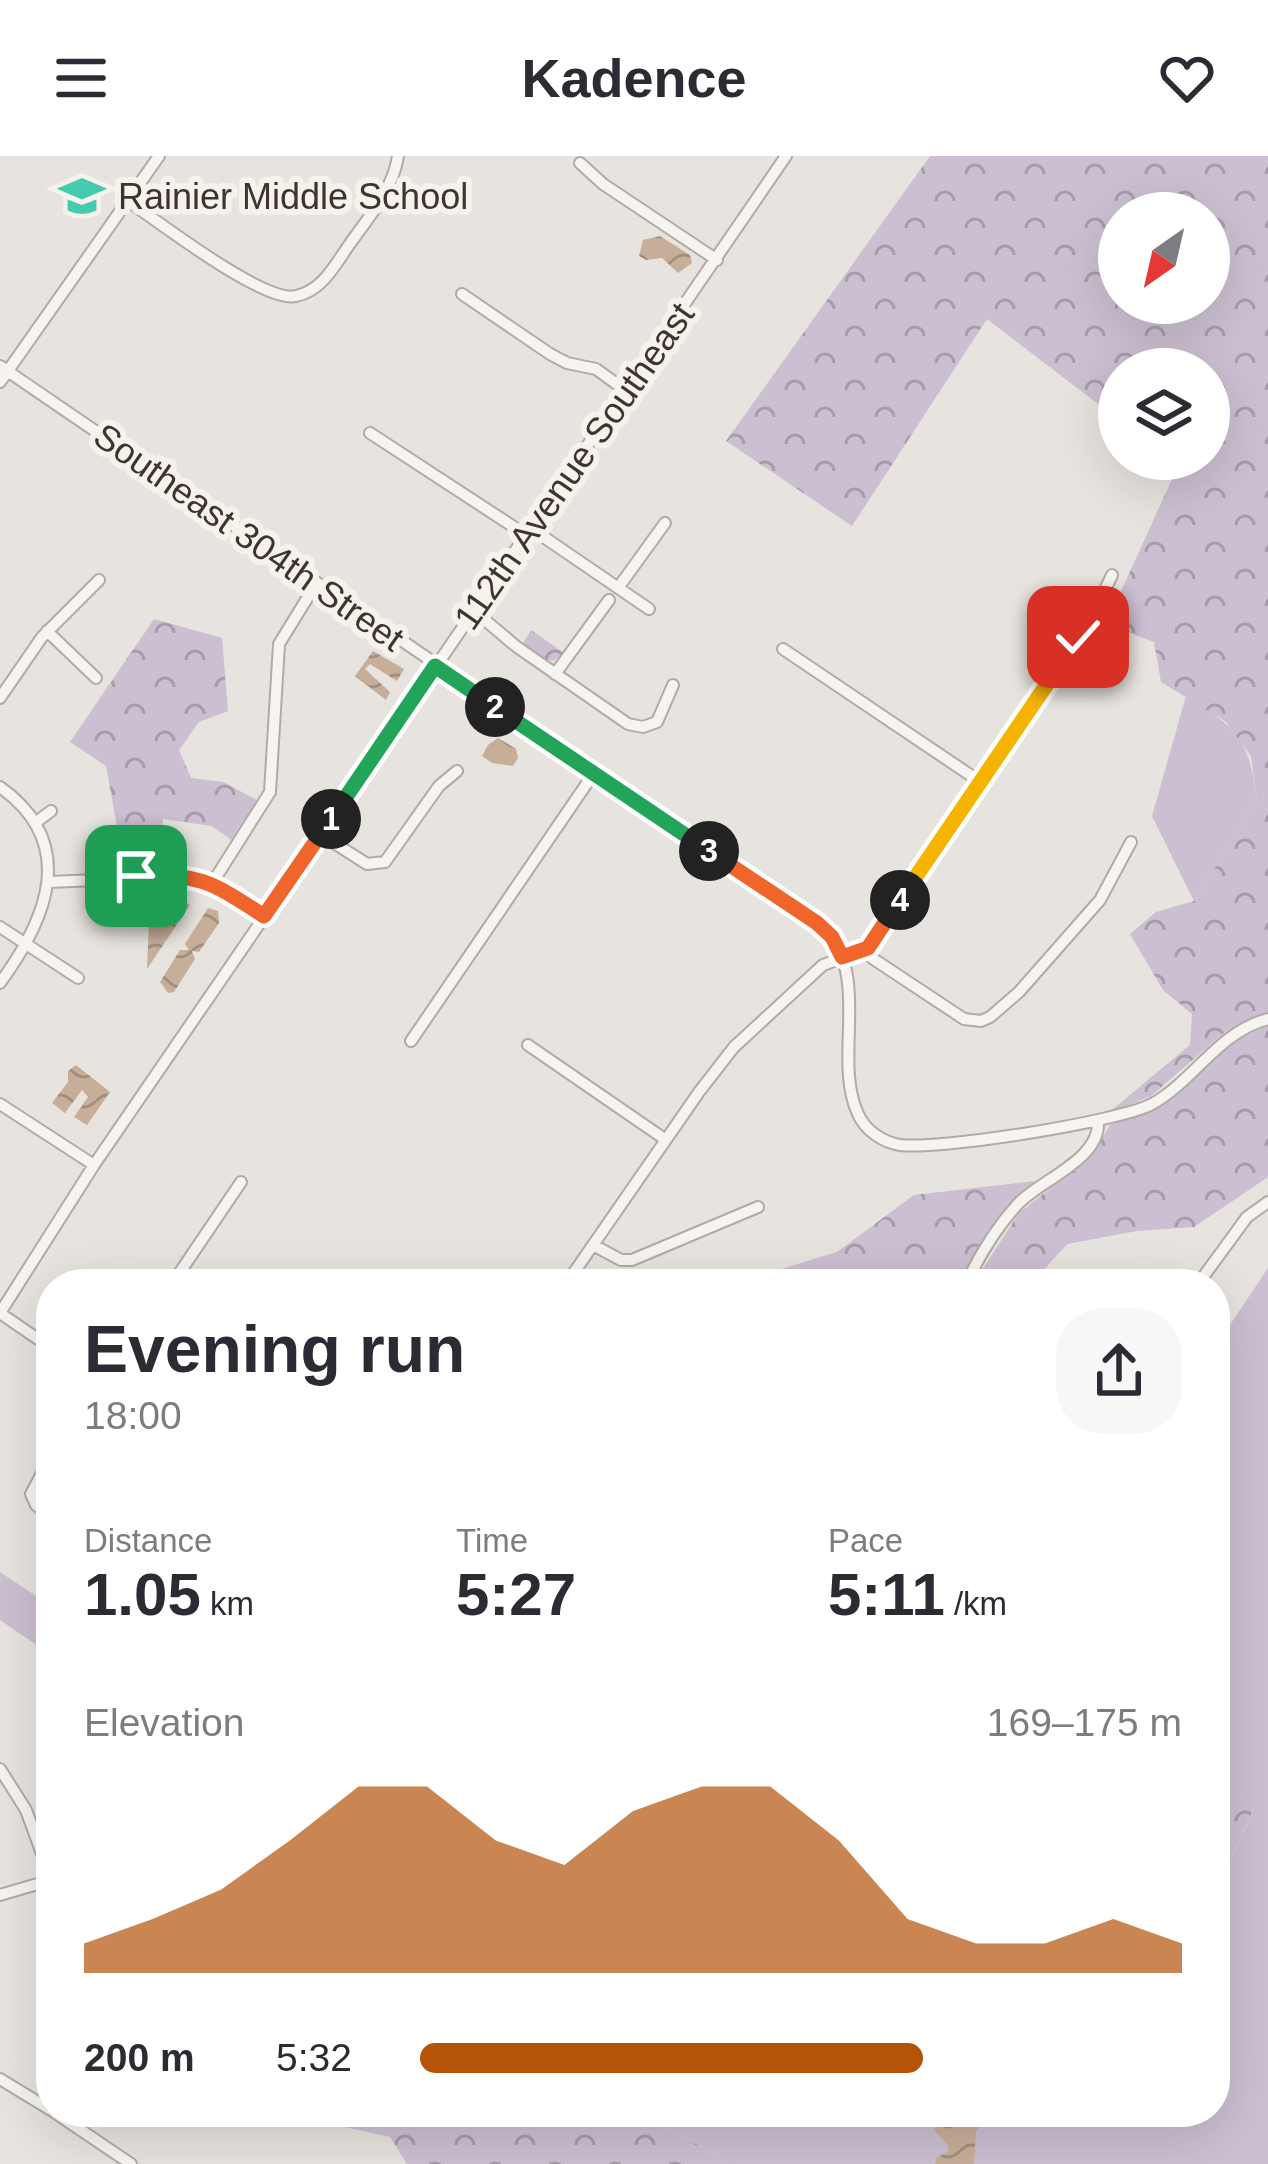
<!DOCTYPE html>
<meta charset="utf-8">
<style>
:root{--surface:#fff;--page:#f7f7f7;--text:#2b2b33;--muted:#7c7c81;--accent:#b45309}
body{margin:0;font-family:Arial,sans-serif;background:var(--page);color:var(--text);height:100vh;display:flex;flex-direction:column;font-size:45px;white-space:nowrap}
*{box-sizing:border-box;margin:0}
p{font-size:39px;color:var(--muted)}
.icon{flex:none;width:66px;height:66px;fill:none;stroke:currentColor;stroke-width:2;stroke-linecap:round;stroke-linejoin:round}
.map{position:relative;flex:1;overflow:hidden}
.side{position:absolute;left:36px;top:1113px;width:1194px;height:858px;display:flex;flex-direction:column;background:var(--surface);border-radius:48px;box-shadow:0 12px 48px #0002}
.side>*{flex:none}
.needle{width:78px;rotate:214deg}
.buttons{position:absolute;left:1098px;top:36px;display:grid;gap:24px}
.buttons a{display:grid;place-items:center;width:132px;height:132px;border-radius:50%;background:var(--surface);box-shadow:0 12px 48px #0002;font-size:60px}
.pin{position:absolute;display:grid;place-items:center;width:102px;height:102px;color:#fff;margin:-51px;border-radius:24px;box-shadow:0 6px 18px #0006}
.km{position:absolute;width:60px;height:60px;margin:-30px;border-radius:50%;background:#222;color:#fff;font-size:33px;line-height:60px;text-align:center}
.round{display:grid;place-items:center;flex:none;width:126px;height:126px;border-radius:48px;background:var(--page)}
.summary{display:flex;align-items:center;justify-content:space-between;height:204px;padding:0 48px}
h1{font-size:66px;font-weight:700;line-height:90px}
.stats{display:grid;grid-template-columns:repeat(3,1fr);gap:18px;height:204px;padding:12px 48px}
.stats div{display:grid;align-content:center}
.stats b{font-size:60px;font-weight:700}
.stats small{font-size:33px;font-weight:400}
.stats p{font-size:33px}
.chart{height:336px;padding:24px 48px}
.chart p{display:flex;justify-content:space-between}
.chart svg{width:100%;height:216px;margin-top:12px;fill:var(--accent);opacity:.7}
ul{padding:0 48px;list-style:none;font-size:39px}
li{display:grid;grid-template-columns:192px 144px 1fr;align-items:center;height:90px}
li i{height:30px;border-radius:15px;background:var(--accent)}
header{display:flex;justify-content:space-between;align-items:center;height:156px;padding:0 48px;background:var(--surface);font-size:54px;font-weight:700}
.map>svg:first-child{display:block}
.grass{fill:#cbbfd1}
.forest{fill:url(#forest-crowns);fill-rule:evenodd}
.water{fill:url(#water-waves)}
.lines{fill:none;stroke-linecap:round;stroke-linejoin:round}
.minor-casing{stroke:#b1aba4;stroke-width:14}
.minor{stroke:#f6f4f1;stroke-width:10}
.split-1-casing{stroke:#fff;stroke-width:24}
.split-2-casing{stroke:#fff;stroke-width:24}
.split-3-casing{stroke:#fff;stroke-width:24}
.split-4-casing{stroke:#fff;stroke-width:24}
.split-5-casing{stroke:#fff;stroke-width:24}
.split-6-casing{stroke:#fff;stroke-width:24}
.split-1{stroke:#f0652b;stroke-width:15}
.split-2{stroke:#22a559;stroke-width:15}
.split-3{stroke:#22a559;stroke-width:15}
.split-4{stroke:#f0652b;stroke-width:15}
.split-5{stroke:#f5b400;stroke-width:15}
.split-6{stroke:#f5b400;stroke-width:15}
.labels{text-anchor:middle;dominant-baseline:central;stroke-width:12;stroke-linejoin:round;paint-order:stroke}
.poi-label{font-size:36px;fill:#3e3428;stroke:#f5f1ed;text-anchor:start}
.street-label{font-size:36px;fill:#3e3428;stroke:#f5f1ed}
</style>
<header><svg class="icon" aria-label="menu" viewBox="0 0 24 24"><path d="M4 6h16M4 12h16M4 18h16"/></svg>Kadence<svg class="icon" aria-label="heart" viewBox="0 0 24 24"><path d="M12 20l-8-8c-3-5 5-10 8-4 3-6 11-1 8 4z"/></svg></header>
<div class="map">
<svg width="1268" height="2008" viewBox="0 0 1268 2008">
<defs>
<pattern id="forest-crowns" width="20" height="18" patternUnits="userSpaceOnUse" patternTransform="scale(3)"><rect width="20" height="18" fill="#cbbfd1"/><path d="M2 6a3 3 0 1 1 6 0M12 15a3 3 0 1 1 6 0" fill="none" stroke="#a69caa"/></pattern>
<pattern id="water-waves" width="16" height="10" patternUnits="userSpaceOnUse" patternTransform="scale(3)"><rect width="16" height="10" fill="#c7ae99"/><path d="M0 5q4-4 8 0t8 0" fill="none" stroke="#a38e7d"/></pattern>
</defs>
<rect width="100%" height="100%" fill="#e7e3de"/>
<path class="grass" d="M 1186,540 C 1238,572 1249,583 1257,644 L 1194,745 L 1152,660 Z
M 1268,1112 L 1268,2008 L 730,2008 L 643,1956 L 1215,1956 L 1215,1737 L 1255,1651 L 1215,1620 L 1215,1191 Z
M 0,1416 L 51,1450 L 51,1499 L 0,1464 Z"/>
<path class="forest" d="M 930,0 L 1268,0 L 1268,857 L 1226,875 L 1151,940 L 1107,958 L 1190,889 L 1192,858 L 1163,834 L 1130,778 L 1156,756 L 1194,745 L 1257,644 L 1251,600 L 1225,565 L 1161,526 L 1154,486 L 1106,468 L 1178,310 L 1170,303 L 1209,303 L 1209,213 L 1119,213 L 1119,264 L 987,163 L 852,370 L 726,285 ZM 1119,57 L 1209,57 L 1209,147 L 1119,147 Z
M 154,463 L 222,482 L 228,555 L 199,566 L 179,594 L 191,622 L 223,626 L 257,644 L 231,684 L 212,670 L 163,663 L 159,708 L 125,715 L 106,610 L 70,586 Z
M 531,474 L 564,497 L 553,505 L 541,502 L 522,489 Z
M 1268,870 L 1268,1021 L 1194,1071 L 1137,1075 L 1067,1088 L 1041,1117 L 1022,1128 L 973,1128 L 1019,1057 L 1091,1000 L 1110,969 L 1151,954 L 1228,887 Z
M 1035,1025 L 988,1074 L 959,1128 L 732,1128 L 837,1096 L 914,1039 Z
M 1215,1620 L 1255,1650 L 1215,1737 Z
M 276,1956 L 643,1956 L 730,2008 L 407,2008 L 390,1981 Z"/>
<path class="water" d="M 660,80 L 690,99 L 692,107 L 678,117 L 662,102 L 646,104 L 639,100 L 643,84 Z
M 373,495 L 404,513 L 397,525 L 370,508 L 365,513 L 390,536 L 386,544 L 355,520 Z
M 498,582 L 516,593 L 518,602 L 513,610 L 492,607 L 482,600 L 488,589 Z
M 159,740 L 175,743 L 179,751 L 186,746 L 190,749 L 147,813 L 150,745 Z
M 208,752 L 218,755 L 219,767 L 199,796 L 192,795 L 195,803 L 174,836 L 168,837 L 160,826 L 180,794 L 189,794 L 185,788 Z
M 76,909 L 110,936 L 87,969 L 74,961 L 88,941 L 82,934 L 65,957 L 52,947 L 68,926 L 68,915 Z
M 936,1956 L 990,1956 L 976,1975 L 974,2008 L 935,2008 L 937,2001 L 948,1996 L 948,1989 L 935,1975 Z"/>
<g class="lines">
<g class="minor-casing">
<path id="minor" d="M 580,7 L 603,28 L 717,104
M 128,45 C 159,66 265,148 296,140 C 322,135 335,109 349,89 C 368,62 393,34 398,0
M 462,138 L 550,198 L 567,207 L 596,213 L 625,234
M 0,210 L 824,773 C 872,821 832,902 858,958 C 865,974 882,986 900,989 C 939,994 1118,966 1152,948 C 1195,924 1218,876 1268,863
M 0,226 L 159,0
M 370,277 L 520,375 L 532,373 L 649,453
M 618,432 L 665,367
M 474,455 L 517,491 L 628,568 L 643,571 L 657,566 L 673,529
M 47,475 L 96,522
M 783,493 L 982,627
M 555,518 L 609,444
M 0,542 L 42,481 L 99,424
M 0,631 C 79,687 47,763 0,827
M 35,667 L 51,655
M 320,678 L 367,708 L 385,706 L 439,630 L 457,615
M 49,726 L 191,720 L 213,726 L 264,760
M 213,726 L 270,636 L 279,488 L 316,428
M 0,771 L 78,822
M 869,792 L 1094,457 L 1112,419
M 869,792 L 872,802 L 964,863 L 981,865 L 990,861 L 1019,836 L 1100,744 L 1131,686
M 411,885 L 594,617
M 528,889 L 666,984
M 0,948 L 94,1009
M 593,1089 L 621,1104 L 632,1104 L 758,1051
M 172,1128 L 241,1026
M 566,1128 L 699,936 L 734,891 L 823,809 L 869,792
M 966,1128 C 979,1100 996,1072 1017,1049 C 1039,1024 1101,1004 1098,965
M 1198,1128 L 1247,1061 L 1268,1046
M 0,1157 L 94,1009 L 786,0
M 0,1157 L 51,1192
M 51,1300 L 31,1338 L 36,1349 L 51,1361
M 0,1613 L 26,1654 L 51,1722
M 0,1739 L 51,1724
M 0,1923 L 51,1954
M 54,1956 L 131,2008"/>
</g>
<use href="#minor" class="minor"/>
</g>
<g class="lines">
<g class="split-1-casing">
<path id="split-1" d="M 136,720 C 201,718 210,725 264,760 L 331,663"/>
</g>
<g class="split-2-casing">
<path id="split-2" d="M 331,663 L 435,510 L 495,551"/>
</g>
<g class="split-3-casing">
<path id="split-3" d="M 495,551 L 709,695"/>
</g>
<g class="split-4-casing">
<path id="split-4" d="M 709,695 L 817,767 L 832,781 L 842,801 L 868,792 L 900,744"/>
</g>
<g class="split-5-casing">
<path id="split-5" d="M 900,744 L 1045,531"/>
</g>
<g class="split-6-casing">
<path id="split-6" d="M 1045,531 L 1078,481"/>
</g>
<use href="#split-1" class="split-1"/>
<use href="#split-2" class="split-2"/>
<use href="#split-3" class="split-3"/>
<use href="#split-4" class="split-4"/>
<use href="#split-5" class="split-5"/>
<use href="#split-6" class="split-6"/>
</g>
<defs>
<g id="school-bare" transform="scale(3.6)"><path d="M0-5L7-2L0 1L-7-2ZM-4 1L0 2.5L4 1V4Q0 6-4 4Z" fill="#44cbad" stroke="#f5f1ed" stroke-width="2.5" paint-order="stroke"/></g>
</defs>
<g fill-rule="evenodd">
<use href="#school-bare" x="82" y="40"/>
</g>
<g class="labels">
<g class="poi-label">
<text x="118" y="40">Rainier Middle School</text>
</g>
<g class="street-label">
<text transform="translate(574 310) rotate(-55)">112th Avenue Southeast</text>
<text transform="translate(249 381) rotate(35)">Southeast 304th Street</text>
</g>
</g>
</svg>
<div class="buttons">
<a><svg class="needle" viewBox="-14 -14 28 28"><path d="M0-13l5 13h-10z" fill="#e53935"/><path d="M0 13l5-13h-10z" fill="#7c7c81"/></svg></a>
<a><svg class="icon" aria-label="layers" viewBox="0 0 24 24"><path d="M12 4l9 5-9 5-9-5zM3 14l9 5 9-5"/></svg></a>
</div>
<div class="pin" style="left:136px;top:720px;background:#1e9e55"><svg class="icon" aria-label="arrive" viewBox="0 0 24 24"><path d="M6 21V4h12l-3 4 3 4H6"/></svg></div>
<div class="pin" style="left:1078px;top:481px;background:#d93025"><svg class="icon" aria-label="check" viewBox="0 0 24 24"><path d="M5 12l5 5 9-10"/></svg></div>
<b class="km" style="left:331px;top:663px">1</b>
<b class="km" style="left:495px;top:551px">2</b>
<b class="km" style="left:709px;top:695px">3</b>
<b class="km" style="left:900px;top:744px">4</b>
<section class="side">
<div class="summary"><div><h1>Evening run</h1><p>18:00</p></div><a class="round"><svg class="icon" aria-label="share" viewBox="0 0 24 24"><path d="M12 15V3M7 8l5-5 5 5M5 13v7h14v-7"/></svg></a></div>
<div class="stats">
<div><p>Distance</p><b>1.05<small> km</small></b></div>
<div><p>Time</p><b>5:27</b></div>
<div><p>Pace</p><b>5:11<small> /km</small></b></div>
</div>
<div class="chart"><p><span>Elevation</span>169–175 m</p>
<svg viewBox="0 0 160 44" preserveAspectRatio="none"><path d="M0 44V38L10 33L20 27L30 17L40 6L50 6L60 17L70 22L80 11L90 6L100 6L110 17L120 33L130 38L140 38L150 33L160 38V44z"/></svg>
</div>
<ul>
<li><b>200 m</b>5:32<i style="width:66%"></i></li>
</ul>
</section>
</div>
